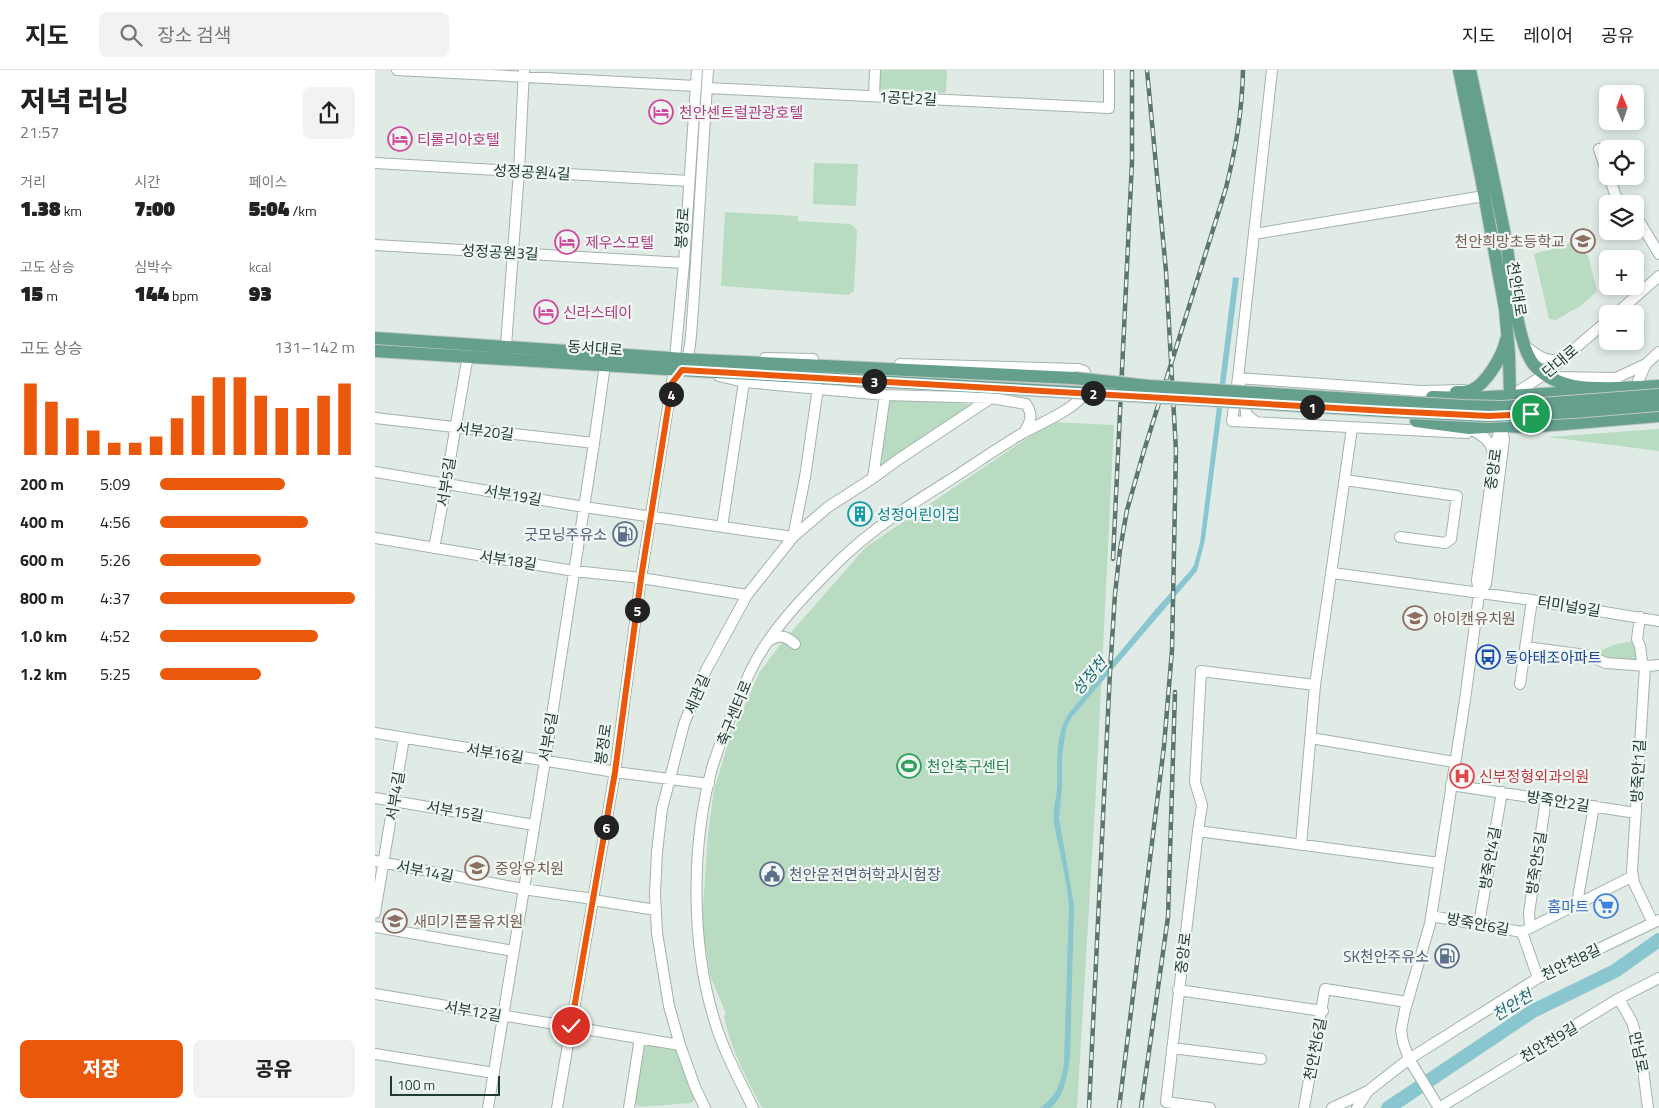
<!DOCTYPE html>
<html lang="ko">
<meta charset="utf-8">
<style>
:root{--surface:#fff;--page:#f2f2f2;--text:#222;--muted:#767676;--line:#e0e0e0;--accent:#ea580c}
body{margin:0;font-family:"Titillium Web","Noto Sans KR",sans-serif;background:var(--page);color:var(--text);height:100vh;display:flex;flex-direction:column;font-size:19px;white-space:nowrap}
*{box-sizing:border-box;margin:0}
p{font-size:16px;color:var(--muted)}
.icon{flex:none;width:28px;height:28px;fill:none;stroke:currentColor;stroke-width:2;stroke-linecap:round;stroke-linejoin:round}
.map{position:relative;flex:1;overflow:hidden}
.drawer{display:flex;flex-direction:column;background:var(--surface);width:375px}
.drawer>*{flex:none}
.needle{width:32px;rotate:358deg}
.fabs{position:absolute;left:1224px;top:15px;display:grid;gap:10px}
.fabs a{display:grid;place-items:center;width:45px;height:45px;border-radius:8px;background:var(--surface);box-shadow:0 2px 8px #0003;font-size:25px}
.scale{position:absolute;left:15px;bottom:12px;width:110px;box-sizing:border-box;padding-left:5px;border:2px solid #213a33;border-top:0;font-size:14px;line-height:18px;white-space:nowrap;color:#213a33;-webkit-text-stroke:4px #f0f7f3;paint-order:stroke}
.pin{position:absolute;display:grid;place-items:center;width:42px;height:42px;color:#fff;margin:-21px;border:2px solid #fff;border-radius:50%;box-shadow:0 1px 5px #0007}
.km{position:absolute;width:25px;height:25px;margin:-12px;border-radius:50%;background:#222;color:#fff;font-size:14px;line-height:25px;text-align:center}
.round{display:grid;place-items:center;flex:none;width:52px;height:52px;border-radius:8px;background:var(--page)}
.summary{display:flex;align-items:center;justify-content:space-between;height:85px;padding:0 20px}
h1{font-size:28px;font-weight:800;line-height:38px}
.stats{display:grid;grid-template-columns:repeat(3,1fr);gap:8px;height:85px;padding:5px 20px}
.stats div{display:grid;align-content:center}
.stats b{font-size:21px;font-weight:800}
.stats small{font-size:14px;font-weight:400}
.stats p{font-size:14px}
.chart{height:140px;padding:10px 20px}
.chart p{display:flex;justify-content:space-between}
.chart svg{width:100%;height:90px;margin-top:5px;stroke:var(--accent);stroke-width:6}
.action{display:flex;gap:10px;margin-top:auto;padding:10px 20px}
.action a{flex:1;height:58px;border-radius:8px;background:var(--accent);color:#fff;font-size:20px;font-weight:800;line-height:58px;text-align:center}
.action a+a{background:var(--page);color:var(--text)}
ul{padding:0 20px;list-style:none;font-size:16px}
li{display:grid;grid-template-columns:80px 60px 1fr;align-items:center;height:38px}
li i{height:12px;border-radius:6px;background:var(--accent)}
header{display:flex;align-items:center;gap:30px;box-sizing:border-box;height:70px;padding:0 25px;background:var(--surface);border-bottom:1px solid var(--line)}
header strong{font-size:24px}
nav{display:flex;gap:28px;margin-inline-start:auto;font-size:18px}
.search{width:350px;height:45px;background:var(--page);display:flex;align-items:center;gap:12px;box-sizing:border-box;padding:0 18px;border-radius:8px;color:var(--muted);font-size:19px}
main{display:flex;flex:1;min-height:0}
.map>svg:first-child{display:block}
.green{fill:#b9dbc1}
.water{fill:#89c6cf}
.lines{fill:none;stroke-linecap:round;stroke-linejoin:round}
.river{stroke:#89c6cf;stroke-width:14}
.minor-casing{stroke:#a3b2ac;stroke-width:12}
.major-casing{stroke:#c1c8c6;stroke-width:14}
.minor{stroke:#fff;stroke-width:10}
.major{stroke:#659f8e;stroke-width:12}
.rail-casing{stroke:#5b766e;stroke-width:4.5}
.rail{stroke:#f0f7f3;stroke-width:2.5;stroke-dasharray:8;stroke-linecap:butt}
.major-bridge-casing{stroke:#c1c8c6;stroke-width:14;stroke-linecap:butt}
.major-bridge{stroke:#659f8e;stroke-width:12}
.route-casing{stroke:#fff;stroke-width:10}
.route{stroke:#ea580c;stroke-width:6}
.labels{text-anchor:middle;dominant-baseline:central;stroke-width:4.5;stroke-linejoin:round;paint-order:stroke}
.street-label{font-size:15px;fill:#213a33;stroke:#f0f7f3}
.hotel-label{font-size:15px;fill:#b23c85;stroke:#f0f7f3;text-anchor:start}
.education-label{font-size:15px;fill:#785e54;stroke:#f0f7f3;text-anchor:start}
.culture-label{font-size:15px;fill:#0d838f;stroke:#f0f7f3;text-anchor:start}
.service-label{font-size:15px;fill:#4e5e75;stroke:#f0f7f3;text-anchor:end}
.transit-label{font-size:15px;fill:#164399;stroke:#f0f7f3;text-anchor:start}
.leisure-label{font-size:15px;fill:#27864d;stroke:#f0f7f3;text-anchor:start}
.health-label{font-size:15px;fill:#be3a42;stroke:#f0f7f3;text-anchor:start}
.shop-label{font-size:15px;fill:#366cbe;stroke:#f0f7f3;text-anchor:end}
.water-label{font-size:16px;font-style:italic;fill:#1d6974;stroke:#f0f7f3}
</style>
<header>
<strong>지도</strong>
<div class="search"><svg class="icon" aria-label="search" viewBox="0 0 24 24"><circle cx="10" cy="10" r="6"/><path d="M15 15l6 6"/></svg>장소 검색</div>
<nav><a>지도</a><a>레이어</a><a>공유</a></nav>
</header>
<main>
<section class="drawer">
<div class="summary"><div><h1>저녁 러닝</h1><p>21:57</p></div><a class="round"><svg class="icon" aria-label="share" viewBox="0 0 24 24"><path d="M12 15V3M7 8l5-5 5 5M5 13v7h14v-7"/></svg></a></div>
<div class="stats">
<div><p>거리</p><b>1.38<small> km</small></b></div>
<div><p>시간</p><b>7:00</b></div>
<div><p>페이스</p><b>5:04<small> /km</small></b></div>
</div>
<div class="stats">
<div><p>고도 상승</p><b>15<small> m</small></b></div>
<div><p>심박수</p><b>144<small> bpm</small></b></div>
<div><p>kcal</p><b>93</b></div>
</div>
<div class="chart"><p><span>고도 상승</span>131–142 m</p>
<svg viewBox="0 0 160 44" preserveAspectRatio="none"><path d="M5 44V9M15 44V18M25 44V26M35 44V32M45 44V38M55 44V38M65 44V35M75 44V26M85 44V15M95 44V6M105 44V6M115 44V15M125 44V21M135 44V21M145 44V15M155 44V9"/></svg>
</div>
<ul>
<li><b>200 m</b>5:09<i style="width:64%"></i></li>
<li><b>400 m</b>4:56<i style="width:76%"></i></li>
<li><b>600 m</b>5:26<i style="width:52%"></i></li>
<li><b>800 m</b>4:37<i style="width:100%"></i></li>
<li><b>1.0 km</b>4:52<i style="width:81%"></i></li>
<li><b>1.2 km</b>5:25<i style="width:52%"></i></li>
</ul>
<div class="action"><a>저장</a><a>공유</a></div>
</section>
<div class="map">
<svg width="1284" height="1038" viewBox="0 0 1284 1038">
<rect width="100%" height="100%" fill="#e0ebe5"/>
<path class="green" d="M 505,0 L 572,0 L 571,23 L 504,19 Z
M 439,93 L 483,94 L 481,136 L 438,134 Z
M 350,142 L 423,146 L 423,151 L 475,154 L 479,156 L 482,161 L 479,221 L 473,225 L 346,216 Z
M 1205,170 L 1214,189 L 1222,221 L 1207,235 L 1181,250 L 1174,249 L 1159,184 Z
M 517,328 L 593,334 L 596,336 L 510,396 L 505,393 L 513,330 Z
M 676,352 L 739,355 L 721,720 L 702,1038 L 387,1038 C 372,1009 355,978 349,946 L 351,944 L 335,905 L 327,852 L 333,763 L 339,720 L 354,671 L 384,603 L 404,576 L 491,477 Z
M 1284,359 L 1284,381 L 1173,367 Z
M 1258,571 L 1261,573 L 1262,590 L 1231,589 L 1221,583 L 1238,575 Z
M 272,973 L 301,978 L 321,1028 L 316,1033 L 264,1037 L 258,1031 L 268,976 Z"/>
<path class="water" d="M 858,207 L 864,208 L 830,470 L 822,501 L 696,648 L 691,659 L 687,686 L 687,717 L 684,748 L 699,835 L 695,988 C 692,1006 690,1025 676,1038 L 665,1038 C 682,1026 686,1013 689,993 L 694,837 C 692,809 684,781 679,753 C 677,742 681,730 682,719 C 683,692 679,666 694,643 L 780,540 L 815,501 L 819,495 L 825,473 Z"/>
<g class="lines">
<path class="river" d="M 1013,1038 L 1158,941 L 1240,901 L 1284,870"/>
<g class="minor-casing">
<path id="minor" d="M 22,0 L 321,16
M 897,0 L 863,308 L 857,351 L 1092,363
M 332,18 L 734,38 L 734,0
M 499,26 L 500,0
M 1224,79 L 1232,103
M 0,93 L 314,111
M 1234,106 L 1241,127 L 1250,134
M 1260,144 L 1284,184
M 879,164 L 1109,126
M 0,175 L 309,193
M 1241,244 L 1284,206
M 131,276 L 144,101 L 149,0
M 1150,276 C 1162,285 1172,294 1187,288
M 300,288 L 309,193 L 322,0
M 390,288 L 438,289
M 309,295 C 317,279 316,258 318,240 L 333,0
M 1176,305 L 1184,307 L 1241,308 L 1271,294 L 1284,282
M 344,306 L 369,312 L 510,325 L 616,328 L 651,334 C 658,344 656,351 650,361
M 865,315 L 863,308 L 1046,321 L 1089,320
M 1270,317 L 1265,314 L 1263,311 L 1271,294
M 870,326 L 871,344 L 881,352
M 1136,326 L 1170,304 L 1232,251
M 0,348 L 219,373
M 1094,358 C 1106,365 1117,370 1118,385
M 0,402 L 209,437 L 418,467 L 430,407 L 443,318
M 498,408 L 510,325
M 970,410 L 1082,426 L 1076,469 L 1070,473 L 1025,467
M 347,457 L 369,312
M 0,468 L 199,501 L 266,508 L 372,525
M 59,478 C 72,414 81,350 93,286
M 958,503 L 1157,530 L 1284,551
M 1104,524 L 1111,514 L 1129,369 L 1126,356
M 1265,547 L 1262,569 L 1265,576 L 1267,592 L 1270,596 L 1257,801 L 1259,813 L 1278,853
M 395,570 C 406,564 411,566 420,574
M 1151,577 L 1211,585 L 1231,593 L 1272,596 L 1284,595
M 1145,614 L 1157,530
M 0,663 L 240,702 L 334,714
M 936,668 L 1079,692
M 1076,715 L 1261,743
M 0,728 L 159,755
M 823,761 L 1064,793
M 926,775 L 940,615 L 977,358
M 0,791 L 148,819 L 218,829
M 218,830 L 281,840
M 1202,833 L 1219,736
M 0,843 L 29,668
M 1056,846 L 1147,862 L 1258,806
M 1104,854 L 1127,722
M 0,857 L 139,881
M 1155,857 L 1154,843 L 1171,729
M 1147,862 L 1163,908
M 803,920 L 948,941
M 0,924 L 305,975
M 1244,929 L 1257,952 L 1266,983 L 1273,1038
M 797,978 L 886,989
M 0,984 L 119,1003
M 113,1038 L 170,691 L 219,373 L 230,295
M 182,1038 L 240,702 L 266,508 L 299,299
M 254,1038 L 265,968
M 330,1038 L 320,1017 L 305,975 L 294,936 L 282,863 L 280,824 L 282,782 L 287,739 L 309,654 L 330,602 L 372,525 L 418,467 L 453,437 L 498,408 L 524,389 L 616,328
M 378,1038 C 364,1009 348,980 339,949 C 316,873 316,775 337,698 C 344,676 352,655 361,634 C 368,618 374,602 383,587 C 403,552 434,521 463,492 C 496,459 538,433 578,408 C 601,393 624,377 648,363 C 664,354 695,341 707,327 C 713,320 714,309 709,301 L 703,299 L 525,294
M 835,1038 L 791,1032 L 823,761 L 827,735 L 820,712 L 826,601 L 940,615
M 929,1038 L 950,919 L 1032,932
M 957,1038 L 993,1021
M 982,1038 L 993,1021 L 1034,989 L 1163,908 L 1284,850
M 1064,1038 L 1034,989 L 1028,972 L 1026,960 L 1030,940 L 1055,854 L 1090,630 L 1104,524 L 1102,510 L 1122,369 L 1126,356
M 1064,1038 L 1243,929 L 1284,908"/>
</g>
<g class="major-casing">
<path id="major" d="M 1084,0 L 1106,107 L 1130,239 L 1134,284 L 1135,327 L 1126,356
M 1095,0 C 1107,57 1120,114 1131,171 C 1136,201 1141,275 1160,296 C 1185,322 1220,318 1253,318
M 0,268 L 324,290 L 699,308
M 0,281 L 322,301 L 695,322
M 1246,318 L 1284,316
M 1081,322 C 1086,322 1093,322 1097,320 C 1112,313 1128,285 1131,270
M 1057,327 L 1096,328 L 1204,322
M 1041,351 L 1094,358 L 1126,356 L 1154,357 L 1284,346"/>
</g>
<use href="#minor" class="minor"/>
<use href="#major" class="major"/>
<g class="rail-casing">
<path id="rail" d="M 738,489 L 757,91 L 757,0
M 714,1038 L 735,602 L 740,524 L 745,480 L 752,440 L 768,384 L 851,118 C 861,77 867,43 868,0
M 744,1038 L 789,676 L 797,580 L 801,381 L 791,201 L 772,0
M 766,1038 L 793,847 L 800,622"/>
</g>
<use href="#rail" class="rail"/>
<g class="major-bridge-casing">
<path id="major-bridge" d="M 699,308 L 774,316 L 1088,336 L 1127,337 L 1284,325
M 695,322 L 1012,341 L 1113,346 L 1198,342 L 1284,335"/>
</g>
<use href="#major-bridge" class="major-bridge"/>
</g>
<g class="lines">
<g class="route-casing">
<path id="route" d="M 196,956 L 240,702 L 266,508 L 297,313 L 307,300 L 1012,341 L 1114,346 L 1156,344"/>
</g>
<use href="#route" class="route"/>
</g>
<defs>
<g id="hotel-ring" transform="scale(1.25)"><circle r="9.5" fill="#f0f7f3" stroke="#d1479c" stroke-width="1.5"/><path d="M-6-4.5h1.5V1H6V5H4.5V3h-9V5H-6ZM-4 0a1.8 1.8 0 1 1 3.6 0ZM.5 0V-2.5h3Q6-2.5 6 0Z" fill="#d1479c"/></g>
<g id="school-ring" transform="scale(1.25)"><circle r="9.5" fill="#f0f7f3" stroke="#8d6e63" stroke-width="1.5"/><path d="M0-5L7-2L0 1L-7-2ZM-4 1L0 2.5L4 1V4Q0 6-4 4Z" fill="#8d6e63"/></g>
<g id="building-ring" transform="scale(1.25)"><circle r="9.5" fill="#f0f7f3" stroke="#0f9aa8" stroke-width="1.5"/><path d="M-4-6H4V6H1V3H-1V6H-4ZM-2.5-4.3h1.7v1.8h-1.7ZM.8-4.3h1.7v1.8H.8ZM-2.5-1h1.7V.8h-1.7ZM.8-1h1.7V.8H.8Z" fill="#0f9aa8"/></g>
<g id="fuel-ring" transform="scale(1.25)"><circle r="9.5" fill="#f0f7f3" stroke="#5c6f8a" stroke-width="1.5"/><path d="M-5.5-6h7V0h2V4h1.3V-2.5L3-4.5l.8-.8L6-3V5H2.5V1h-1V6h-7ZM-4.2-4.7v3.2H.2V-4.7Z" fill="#5c6f8a"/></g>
<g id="bus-ring" transform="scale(1.25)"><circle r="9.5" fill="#f0f7f3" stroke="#1a4fb4" stroke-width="1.5"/><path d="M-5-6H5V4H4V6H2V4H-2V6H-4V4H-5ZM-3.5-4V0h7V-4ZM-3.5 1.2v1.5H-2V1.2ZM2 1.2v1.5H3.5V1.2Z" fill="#1a4fb4"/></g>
<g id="stadium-ring" transform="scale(1.25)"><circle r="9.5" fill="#f0f7f3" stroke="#2e9e5b" stroke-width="1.5"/><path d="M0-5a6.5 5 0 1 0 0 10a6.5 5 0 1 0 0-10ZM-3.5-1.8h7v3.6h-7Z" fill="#2e9e5b"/></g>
<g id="hospital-ring" transform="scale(1.25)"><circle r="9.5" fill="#f0f7f3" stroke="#e0444e" stroke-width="1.5"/><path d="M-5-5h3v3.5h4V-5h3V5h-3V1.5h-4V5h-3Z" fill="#e0444e"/></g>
<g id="civic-ring" transform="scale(1.25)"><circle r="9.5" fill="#f0f7f3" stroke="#5c6f8a" stroke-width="1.5"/><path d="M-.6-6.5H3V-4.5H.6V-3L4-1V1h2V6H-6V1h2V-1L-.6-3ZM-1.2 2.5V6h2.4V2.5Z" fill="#5c6f8a"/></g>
<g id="supermarket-ring" transform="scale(1.25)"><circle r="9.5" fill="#f0f7f3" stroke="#3f7fe0" stroke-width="1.5"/><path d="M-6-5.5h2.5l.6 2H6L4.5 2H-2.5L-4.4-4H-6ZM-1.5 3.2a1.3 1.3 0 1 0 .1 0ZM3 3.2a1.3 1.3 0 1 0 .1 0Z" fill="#3f7fe0"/></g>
</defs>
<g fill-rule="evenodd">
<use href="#hotel-ring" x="286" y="42"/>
<use href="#hotel-ring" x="25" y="69"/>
<use href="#school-ring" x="1208" y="171"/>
<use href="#hotel-ring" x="192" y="172"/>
<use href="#hotel-ring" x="171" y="242"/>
<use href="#building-ring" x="485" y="444"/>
<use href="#fuel-ring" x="250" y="464"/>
<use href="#school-ring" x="1040" y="548"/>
<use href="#bus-ring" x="1113" y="587"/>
<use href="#stadium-ring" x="534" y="696"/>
<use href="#hospital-ring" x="1087" y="706"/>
<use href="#school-ring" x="102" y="798"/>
<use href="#civic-ring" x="397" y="804"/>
<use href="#supermarket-ring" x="1231" y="836"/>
<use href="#school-ring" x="20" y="851"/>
<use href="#fuel-ring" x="1072" y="886"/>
</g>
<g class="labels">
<g class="street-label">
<text transform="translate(533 28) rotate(3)">1공단2길</text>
<text transform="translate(157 102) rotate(3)">성정공원4길</text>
<text transform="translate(307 158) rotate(-86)">봉정로</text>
<text transform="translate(125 182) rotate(3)">성정공원3길</text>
<text transform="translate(1142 219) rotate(81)">천안대로</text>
<text transform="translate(220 278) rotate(4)">동서대로</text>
<text transform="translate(1185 291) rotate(-40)">단대로</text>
<text transform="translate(110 361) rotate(7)">서부20길</text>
<text transform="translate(1118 399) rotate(-82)">중앙로</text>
<text transform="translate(71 412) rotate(-81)">서부5길</text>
<text transform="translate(138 425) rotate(10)">서부19길</text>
<text transform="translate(133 490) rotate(9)">서부18길</text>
<text transform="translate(1194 536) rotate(9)">터미널9길</text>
<text transform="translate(322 624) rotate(-67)">세관길</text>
<text transform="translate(359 643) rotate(-68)">축구센터로</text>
<text transform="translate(173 667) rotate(-81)">서부6길</text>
<text transform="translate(228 674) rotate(-82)">봉정로</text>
<text transform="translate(120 683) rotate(9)">서부16길</text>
<text transform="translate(1263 701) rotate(-87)">방죽안1길</text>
<text transform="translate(20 726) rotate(-81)">서부4길</text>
<text transform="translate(1183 731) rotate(9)">방죽안2길</text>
<text transform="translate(80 741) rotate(10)">서부15길</text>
<text transform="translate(1115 788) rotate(-80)">방죽안4길</text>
<text transform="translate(1161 793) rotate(-81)">방죽안5길</text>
<text transform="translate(50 801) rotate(11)">서부14길</text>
<text transform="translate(1103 854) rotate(11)">방죽안6길</text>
<text transform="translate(808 883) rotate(-83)">중앙로</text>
<text transform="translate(1196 892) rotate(-26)">천안천8길</text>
<text transform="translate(98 941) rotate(10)">서부12길</text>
<text transform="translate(1174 972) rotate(-31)">천안천9길</text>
<text transform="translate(940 979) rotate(-79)">천안천6길</text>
<text transform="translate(1264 982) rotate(78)">만남로</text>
</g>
<g class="hotel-label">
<text x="304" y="42">천안센트럴관광호텔</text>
<text x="42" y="69">티롤리아호텔</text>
<text x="210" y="172">제우스모텔</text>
<text x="188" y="242">신라스테이</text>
</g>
<g class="education-label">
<text x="1190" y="171" text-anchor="end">천안희망초등학교</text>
<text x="1058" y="548">아이캔유치원</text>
<text x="120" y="798">중앙유치원</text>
<text x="38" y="851">새미기픈물유치원</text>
</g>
<g class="culture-label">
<text x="502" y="444">성정어린이집</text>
</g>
<g class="service-label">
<text x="232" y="464">굿모닝주유소</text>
<text x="414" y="804" text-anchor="start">천안운전면허학과시험장</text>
<text x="1054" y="886">SK천안주유소</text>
</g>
<g class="transit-label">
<text x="1130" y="587">동아태조아파트</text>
</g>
<g class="leisure-label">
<text x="552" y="696">천안축구센터</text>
</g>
<g class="health-label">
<text x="1104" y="706">신부정형외과의원</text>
</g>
<g class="shop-label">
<text x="1214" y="836">홈마트</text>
</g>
<g class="water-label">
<text transform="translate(714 606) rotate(-49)">성정천</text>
<text transform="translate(1137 935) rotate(-32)">천안천</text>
</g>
</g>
</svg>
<div class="fabs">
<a><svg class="needle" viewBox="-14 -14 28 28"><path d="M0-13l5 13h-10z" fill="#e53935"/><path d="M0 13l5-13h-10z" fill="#767676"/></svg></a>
<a><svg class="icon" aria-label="locate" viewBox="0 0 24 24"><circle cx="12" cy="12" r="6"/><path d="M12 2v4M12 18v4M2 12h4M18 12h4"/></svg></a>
<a><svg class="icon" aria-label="layers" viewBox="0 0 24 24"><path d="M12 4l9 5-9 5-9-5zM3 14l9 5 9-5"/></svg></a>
<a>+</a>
<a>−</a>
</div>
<div class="scale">100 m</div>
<div class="pin" style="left:1156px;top:344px;background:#1e9e55"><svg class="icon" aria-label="arrive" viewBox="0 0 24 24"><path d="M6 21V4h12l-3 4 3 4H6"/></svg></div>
<div class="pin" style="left:196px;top:956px;background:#d93025"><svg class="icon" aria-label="check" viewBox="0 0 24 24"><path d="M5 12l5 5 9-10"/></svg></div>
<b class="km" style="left:937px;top:337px">1</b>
<b class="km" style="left:718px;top:323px">2</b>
<b class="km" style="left:499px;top:311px">3</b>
<b class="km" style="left:296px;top:324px">4</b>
<b class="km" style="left:262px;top:540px">5</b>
<b class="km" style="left:231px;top:757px">6</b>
</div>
</main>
